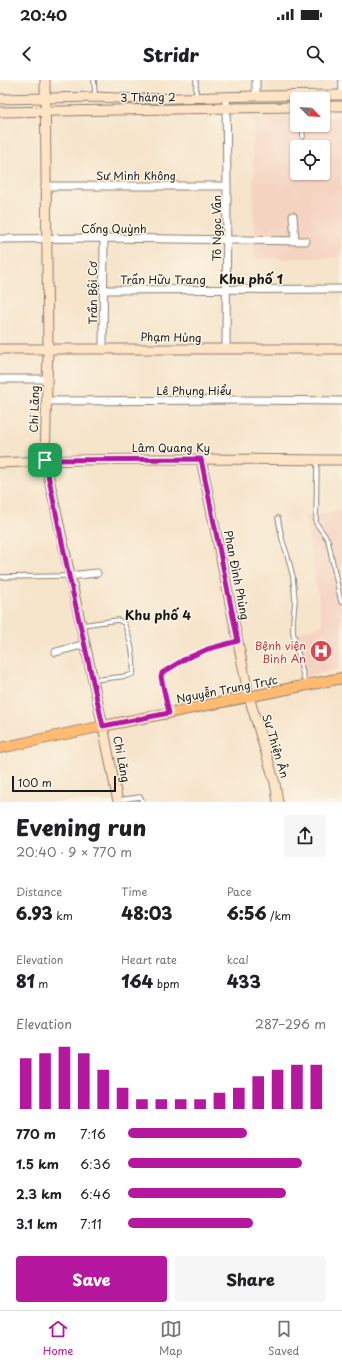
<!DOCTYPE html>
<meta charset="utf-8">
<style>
:root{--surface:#fff;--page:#f6f6f6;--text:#202124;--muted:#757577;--line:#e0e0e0;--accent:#b5179e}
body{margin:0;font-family:"Playpen Sans",sans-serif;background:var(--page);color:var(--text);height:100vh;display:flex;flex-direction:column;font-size:15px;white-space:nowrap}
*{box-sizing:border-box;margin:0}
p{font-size:13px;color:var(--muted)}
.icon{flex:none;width:22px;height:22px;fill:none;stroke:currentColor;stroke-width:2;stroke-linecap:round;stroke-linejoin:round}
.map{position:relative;height:722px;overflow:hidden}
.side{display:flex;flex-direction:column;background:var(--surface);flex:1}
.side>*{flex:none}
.needle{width:26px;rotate:114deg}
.fabs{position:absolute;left:290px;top:12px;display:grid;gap:8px}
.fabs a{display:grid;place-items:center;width:40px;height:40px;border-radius:4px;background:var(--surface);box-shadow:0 1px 3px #0004;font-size:20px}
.scale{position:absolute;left:12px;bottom:10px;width:104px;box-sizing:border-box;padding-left:4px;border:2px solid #1c1c1c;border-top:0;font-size:11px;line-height:14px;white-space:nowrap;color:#1c1c1c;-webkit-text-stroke:3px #fcf5e5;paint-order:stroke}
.pin{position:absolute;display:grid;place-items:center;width:34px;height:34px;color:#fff;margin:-17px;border-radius:8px;box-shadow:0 2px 6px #0006}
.round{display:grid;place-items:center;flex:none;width:42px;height:42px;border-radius:4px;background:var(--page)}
.overview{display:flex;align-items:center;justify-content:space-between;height:68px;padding:0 16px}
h1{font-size:22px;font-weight:800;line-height:30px}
.stats{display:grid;grid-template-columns:repeat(3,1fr);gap:6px;height:68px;padding:4px 16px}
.stats div{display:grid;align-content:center}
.stats b{font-size:17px;font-weight:800}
.stats small{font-size:11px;font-weight:400}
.stats p{font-size:11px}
.chart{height:112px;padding:8px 16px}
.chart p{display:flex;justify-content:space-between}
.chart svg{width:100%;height:72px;margin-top:4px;stroke:var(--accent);stroke-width:6}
.primary-button{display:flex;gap:8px;margin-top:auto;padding:8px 16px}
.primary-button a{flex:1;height:46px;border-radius:4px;background:var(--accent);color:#fff;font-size:16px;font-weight:800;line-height:46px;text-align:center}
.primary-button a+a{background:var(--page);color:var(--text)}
ul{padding:0 16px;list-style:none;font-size:13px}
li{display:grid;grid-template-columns:64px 48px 1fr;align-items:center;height:30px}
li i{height:10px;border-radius:5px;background:var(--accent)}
.status{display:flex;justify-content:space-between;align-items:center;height:28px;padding:0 20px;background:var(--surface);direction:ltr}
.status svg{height:11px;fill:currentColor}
header{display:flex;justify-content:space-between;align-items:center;height:52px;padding:0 16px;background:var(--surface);font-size:18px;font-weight:800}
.tabs{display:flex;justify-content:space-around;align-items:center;height:56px;border-top:1px solid var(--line);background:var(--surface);font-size:11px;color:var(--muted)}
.tabs a{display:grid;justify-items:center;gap:2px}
.tabs .selected{color:var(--accent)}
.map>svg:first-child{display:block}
.built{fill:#f5d3c1;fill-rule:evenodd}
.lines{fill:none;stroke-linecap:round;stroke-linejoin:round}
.lane-casing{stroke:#898074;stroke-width:5.5}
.street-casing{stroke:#898074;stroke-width:9}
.secondary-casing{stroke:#898074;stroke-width:11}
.primary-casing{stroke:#898074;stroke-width:12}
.lane{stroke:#fff;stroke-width:3.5}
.street{stroke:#fff;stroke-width:7}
.secondary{stroke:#ffe4c6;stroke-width:9}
.primary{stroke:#ffbb71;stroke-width:10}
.route-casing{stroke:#fff;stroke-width:8}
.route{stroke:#b5179e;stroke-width:5}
.labels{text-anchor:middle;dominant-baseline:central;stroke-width:3;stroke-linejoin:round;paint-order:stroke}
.street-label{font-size:11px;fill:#1c1c1c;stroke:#fcf5e5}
.health-label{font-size:11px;fill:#be3a42;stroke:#fcf5e5;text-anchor:end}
.quarter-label{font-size:13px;font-weight:bold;fill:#1c1c1c;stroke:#fcf5e5}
</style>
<div class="status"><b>20:40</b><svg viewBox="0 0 49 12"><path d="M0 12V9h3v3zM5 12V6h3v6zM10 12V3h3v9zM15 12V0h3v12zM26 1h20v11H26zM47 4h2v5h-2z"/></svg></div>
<header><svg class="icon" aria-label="back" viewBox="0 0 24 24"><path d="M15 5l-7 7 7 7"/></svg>Stridr<svg class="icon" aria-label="search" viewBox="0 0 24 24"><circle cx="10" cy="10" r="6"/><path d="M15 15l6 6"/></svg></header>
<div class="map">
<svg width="342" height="722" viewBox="0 0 342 722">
<rect width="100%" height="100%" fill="#fcf5e5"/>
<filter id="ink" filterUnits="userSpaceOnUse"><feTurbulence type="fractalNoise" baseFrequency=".025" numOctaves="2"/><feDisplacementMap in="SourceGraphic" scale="8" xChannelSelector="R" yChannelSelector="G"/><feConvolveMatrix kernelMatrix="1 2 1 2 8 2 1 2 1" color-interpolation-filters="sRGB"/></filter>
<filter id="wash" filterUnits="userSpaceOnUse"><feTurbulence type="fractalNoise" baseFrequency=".012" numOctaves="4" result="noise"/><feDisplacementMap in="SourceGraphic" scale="16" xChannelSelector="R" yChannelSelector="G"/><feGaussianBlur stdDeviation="0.9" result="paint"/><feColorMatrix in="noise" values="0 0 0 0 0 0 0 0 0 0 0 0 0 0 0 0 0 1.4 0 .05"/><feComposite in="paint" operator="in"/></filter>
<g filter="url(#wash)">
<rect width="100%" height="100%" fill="#f6e4cb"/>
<path class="built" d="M 253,36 L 297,37 L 297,45 L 323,45 L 323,38 L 342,38 L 342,177 L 254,179 ZM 297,67 L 323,67 L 323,93 L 297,93 Z
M 342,431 L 342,588 L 306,597 L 295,554 L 323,545 L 305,436 Z"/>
</g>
<g filter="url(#ink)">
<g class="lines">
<g class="lane-casing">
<path id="lane" d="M 94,0 L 95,17
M 341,14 L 341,0
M 196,16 L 196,0
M 302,45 L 303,57
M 317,381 L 316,443 L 328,460 L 341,522
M 278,438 L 282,459 L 287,474 L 293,497 L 295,520 L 293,542 L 293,552 L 305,603
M 0,497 L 69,496
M 82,545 L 118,540 L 124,543 C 130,558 135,577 133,594 L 127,596 L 94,600
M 169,633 L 161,597 L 162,593 L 185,579 L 208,569 L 237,561
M 119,720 L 140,717 L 143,722"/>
</g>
<g class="street-casing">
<path id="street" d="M 256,0 L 256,16
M 226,17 L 227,106 L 226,269
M 45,106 L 227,106
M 293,136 L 295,161
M 0,159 L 104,158 L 306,161
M 103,210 L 342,209
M 103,268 L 104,158
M 0,299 L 47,299
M 46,321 L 247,320 L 342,321
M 69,496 L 97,493
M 56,572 L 85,564"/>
</g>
<g class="secondary-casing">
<path id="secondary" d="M 45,0 L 48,268 L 45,380 L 103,646 L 118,722
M 0,19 L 95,17 L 142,19 L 256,16 L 342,15
M 323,26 L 342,26
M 0,32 L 297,27
M 0,269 L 342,269
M 201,379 L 249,617 L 275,703 L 278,722
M 0,383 C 114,377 228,379 342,380"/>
</g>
<g class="primary-casing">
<path id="primary" d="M 0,668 L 103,646 L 342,598"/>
</g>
<use href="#lane" class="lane"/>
<use href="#street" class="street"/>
<use href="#secondary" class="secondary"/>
<use href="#primary" class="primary"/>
</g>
</g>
<g class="lines" filter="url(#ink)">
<g class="route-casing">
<path id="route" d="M 201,379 L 238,561 L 208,569 L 185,579 L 162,593 L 161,597 L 169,633 L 103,646 L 69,496 L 45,380 Z"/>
</g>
<use href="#route" class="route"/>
</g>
<defs>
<g id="hospital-disc" transform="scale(1.15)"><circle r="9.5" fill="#e0444e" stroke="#fcf5e5"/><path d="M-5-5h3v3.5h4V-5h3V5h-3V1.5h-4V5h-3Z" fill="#fff"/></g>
</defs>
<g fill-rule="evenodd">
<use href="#hospital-disc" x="321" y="571"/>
</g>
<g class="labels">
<g class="street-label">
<text transform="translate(148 17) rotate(-1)">3 Tháng 2</text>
<text x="136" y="95">Sư Minh Không</text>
<text x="114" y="148">Cống Quỳnh</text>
<text transform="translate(216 148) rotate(-90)">Tô Ngọc Vân</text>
<text x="163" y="199">Trần Hữu Trang</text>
<text transform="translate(92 213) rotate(-90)">Trần Bội Cơ</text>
<text transform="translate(171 257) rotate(1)">Phạm Hùng</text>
<text x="194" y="310">Lê Phụng Hiểu</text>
<text transform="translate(34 329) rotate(-88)">Chi Lăng</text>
<text x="171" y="367">Lâm Quang Ky</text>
<text transform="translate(237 495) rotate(79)">Phan Đình Phùng</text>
<text transform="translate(227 609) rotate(-11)">Nguyễn Trung Trực</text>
<text transform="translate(276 666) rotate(73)">Sư Thiện Ân</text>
<text transform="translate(122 679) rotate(79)">Chi Lăng</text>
</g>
<g class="health-label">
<text x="306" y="565">Bệnh viện<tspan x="306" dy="13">Bình An</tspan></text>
</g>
<g class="quarter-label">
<text x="251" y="198">Khu phố 1</text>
<text x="158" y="534">Khu phố 4</text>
</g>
</g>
</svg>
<div class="fabs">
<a><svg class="needle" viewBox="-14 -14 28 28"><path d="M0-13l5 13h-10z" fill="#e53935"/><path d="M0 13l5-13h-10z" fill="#757577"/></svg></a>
<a><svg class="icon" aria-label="locate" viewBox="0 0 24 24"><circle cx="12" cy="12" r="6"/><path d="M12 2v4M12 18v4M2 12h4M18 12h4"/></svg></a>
</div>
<div class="scale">100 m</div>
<div class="pin" style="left:45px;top:380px;background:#1e9e55"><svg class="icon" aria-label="arrive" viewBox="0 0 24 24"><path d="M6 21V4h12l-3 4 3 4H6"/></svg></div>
</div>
<section class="side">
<div class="overview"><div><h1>Evening run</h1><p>20:40 · 9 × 770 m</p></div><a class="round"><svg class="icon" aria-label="share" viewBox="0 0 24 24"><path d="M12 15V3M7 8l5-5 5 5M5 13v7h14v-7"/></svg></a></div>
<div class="stats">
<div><p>Distance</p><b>6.93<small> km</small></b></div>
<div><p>Time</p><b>48:03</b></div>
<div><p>Pace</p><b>6:56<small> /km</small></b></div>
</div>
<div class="stats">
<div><p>Elevation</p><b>81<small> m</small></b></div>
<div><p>Heart rate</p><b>164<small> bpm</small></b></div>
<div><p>kcal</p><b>433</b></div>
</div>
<div class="chart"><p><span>Elevation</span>287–296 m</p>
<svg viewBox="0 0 160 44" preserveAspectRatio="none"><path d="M5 44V13M15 44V10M25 44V6M35 44V10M45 44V20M55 44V31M65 44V38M75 44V38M85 44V38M95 44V38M105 44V34M115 44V31M125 44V24M135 44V20M145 44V17M155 44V17"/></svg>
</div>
<ul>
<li><b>770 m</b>7:16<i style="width:60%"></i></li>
<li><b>1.5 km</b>6:36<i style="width:88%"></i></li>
<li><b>2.3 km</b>6:46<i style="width:80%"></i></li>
<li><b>3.1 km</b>7:11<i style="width:63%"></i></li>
</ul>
<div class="primary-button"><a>Save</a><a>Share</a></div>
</section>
<nav class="tabs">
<a class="selected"><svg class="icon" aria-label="home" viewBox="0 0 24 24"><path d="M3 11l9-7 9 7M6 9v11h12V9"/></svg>Home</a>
<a><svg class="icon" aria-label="map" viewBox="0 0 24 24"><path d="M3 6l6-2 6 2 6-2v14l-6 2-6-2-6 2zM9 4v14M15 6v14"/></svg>Map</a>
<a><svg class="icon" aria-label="saved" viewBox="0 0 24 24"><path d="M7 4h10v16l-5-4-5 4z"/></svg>Saved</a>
</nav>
